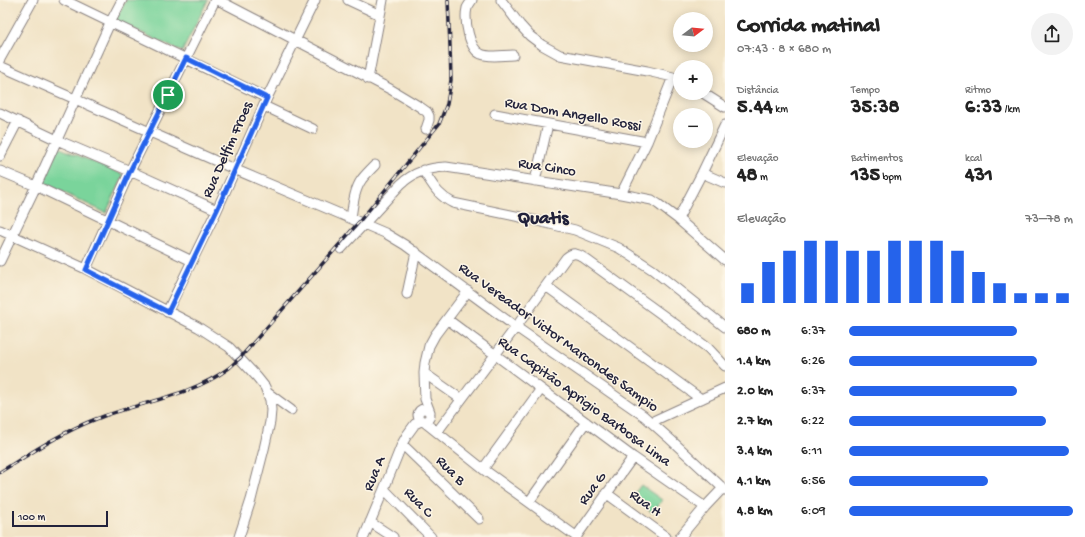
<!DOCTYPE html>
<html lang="pt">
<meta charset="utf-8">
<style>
:root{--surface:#fff;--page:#f2f2f2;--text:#222;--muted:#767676;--accent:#2563eb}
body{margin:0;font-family:"Gochi Hand",sans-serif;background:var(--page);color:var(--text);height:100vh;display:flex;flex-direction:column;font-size:15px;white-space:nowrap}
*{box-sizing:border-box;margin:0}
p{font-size:13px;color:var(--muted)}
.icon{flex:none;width:22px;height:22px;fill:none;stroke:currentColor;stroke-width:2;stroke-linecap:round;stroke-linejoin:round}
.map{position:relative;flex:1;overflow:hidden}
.panel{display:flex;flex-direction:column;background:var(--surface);width:360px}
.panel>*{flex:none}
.needle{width:26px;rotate:74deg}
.fabs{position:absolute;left:673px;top:12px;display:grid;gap:8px}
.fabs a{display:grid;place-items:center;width:40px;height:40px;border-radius:50%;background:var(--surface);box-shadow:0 2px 10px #0003;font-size:20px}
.scale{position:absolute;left:12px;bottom:10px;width:96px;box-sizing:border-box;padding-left:4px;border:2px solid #22223b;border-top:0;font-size:11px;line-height:14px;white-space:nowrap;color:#22223b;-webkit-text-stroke:3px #fcf5e5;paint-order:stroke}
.pin{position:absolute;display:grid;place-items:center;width:34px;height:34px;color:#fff;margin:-17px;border:2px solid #fff;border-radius:50%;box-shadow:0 1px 4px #0007}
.round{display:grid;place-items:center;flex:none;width:42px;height:42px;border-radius:21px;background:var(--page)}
.headline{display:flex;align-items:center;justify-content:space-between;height:68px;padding:0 12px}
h1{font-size:22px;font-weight:700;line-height:30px}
.stats{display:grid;grid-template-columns:repeat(3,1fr);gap:6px;height:68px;padding:4px 12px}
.stats div{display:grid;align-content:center}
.stats b{font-size:20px;font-weight:700}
.stats small{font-size:11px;font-weight:400}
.stats p{font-size:11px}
.chart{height:112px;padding:8px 12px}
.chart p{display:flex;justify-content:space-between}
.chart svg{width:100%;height:72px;margin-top:4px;stroke:var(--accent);stroke-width:6}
ul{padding:0 12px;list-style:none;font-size:13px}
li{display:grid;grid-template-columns:64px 48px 1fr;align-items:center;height:30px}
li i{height:10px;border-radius:5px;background:var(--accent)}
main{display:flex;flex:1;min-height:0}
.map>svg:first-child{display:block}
.green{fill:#7ad49b;stroke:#4e7b6b}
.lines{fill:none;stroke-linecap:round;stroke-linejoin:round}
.minor-casing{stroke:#8a8280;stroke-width:11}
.minor{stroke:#fff;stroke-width:9}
.rail-casing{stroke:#22223b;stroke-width:3.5}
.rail{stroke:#fcf5e5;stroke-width:2;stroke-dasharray:6;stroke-linecap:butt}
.route-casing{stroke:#fff;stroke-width:8}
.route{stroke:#2563eb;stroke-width:5}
.labels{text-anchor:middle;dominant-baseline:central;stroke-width:3;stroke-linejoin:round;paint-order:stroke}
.street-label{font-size:15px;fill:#22223b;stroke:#fcf5e5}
.district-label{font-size:19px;font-weight:bold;fill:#22223b;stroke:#fcf5e5}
</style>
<main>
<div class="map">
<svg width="725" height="537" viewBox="0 0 725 537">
<rect width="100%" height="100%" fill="#fcf5e5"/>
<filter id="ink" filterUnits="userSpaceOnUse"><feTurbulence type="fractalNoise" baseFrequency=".025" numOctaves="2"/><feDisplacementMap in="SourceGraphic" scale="8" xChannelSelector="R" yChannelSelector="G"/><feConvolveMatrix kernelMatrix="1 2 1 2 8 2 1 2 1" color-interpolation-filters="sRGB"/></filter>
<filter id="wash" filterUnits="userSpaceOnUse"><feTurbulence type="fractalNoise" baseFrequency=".012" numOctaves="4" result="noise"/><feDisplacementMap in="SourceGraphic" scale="16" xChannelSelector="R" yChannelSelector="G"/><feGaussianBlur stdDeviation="0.9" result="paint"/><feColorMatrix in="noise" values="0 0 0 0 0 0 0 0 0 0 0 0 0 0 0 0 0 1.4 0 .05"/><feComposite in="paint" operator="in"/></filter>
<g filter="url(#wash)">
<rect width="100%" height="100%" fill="#f1e3c6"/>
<path class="green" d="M 126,0 L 208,0 L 182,52 L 115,20 Z
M 58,147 L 124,175 L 106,213 L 44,183 Z
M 641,485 L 662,500 L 653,513 L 632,497 Z"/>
</g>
<g filter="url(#ink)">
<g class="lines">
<g class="minor-casing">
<path id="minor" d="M 64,0 L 267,98
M 218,0 L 390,89 L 420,107 L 427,112 L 429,116 L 429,120 L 426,129
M 348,0 L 380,15
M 472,0 C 470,3 468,6 467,8 C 464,20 469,49 481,54 C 490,58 503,55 513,55
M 501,0 L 520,25 L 530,36 L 542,45 L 560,55 L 647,71 L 673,77 L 680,80
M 0,59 L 33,0
M 0,66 L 234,169 L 385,233 L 405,245 L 516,327 L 644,416 L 670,439 L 725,490
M 368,79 L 383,0
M 703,93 L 725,107
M 264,106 L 313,129
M 0,113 L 57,140 L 130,171 L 217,210
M 495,114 L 647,142
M 0,156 L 18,121
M 423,170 C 433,185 437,195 453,203 L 525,218 L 575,230 L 619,248 L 653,270 L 725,327
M 0,171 L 36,186 L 192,261
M 702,173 L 725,183
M 535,181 L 548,124
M 621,194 L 647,142 L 673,77
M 351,218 C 353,205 354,190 362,179 C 366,174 371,169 375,165
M 678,219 L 702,173 L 725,125
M 0,230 L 86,269 L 198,327 L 229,347 L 257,377 L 265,387 L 270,400 L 271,410 L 270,422 L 264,449 L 251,500 L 239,537
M 341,249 L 401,184 C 414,172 428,168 446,167 L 621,194 L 652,200 L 658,204 L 678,219 L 725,260
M 0,261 L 36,186 L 110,23 L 122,0
M 86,269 L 130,171 L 215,0
M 546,286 L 701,399
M 407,294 L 416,252
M 167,312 L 217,210 L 267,98 L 315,0
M 447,319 L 633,457 L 705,507
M 424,373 L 461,399
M 268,393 L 291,410
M418 415a6 6 0 1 1 12 0a6 6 0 1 1-12 0Z
M 430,412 L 425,399 L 424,373 L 425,363 L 429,346 L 435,335 L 468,291
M 423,421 L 483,469 L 577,537
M 651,422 L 725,388
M 437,432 L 516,327 L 566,258 C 573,252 577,253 584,258 L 708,348 L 725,366
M 402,444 L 479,519
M 483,469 L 541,389
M 384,489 L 431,537
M 606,493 L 666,537
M 529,502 L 586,422
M 370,522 L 393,537
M 364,537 L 384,489 L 402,444 L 407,435 L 415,424 L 421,421
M 576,537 L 633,457
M 680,537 L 705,507 L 723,488"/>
</g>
<use href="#minor" class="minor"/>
<g class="rail-casing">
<path id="rail" d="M 0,472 C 31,453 62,432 96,419 C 139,402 190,397 229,368 C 233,365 236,361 240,358 L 359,222 L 439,124 L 447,104 L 451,80 L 450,46 L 448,0"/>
</g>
<use href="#rail" class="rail"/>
</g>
</g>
<g class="lines" filter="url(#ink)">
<g class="route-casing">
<path id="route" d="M 186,58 L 267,98 L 217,210 L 168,312 L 86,270 L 130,171 Z"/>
</g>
<use href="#route" class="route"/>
</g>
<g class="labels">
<g class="street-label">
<text transform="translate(573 115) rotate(10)">Rua Dom Angello Rossi</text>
<text transform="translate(228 150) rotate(-66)">Rua Delfim Froes</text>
<text transform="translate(547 168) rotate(9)">Rua Cinco</text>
<text transform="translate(558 338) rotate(36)">Rua Vereador Victor Marcondes Sampio</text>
<text transform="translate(584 402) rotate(36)">Rua Capitão Aprigio Barbosa Lima</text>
<text transform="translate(450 471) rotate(45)">Rua B</text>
<text transform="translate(375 474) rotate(-68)">Rua A</text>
<text transform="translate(593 489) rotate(-54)">Rua G</text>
<text transform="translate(418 503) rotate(46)">Rua C</text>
<text transform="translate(645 504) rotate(36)">Rua H</text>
</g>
<g class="district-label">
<text x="543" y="219">Quatis</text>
</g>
</g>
</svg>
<div class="fabs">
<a><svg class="needle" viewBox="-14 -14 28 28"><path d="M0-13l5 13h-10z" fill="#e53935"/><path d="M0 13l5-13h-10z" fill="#767676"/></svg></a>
<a>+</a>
<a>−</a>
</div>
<div class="scale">100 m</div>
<div class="pin" style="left:168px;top:95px;background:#1e9e55"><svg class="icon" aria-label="arrive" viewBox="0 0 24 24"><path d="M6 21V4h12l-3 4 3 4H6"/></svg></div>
</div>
<section class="panel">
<div class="headline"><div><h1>Corrida matinal</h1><p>07:43 · 8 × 680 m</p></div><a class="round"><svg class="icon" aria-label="share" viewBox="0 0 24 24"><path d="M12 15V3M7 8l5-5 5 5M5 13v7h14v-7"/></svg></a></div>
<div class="stats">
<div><p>Distância</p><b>5.44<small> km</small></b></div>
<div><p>Tempo</p><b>35:38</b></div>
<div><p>Ritmo</p><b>6:33<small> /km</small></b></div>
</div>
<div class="stats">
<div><p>Elevação</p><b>48<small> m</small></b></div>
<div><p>Batimentos</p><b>135<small> bpm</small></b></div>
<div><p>kcal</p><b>431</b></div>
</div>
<div class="chart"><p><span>Elevação</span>73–78 m</p>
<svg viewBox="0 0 160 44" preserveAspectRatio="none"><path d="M5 44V32M15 44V19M25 44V12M35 44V6M45 44V6M55 44V12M65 44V12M75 44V6M85 44V6M95 44V6M105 44V12M115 44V25M125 44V32M135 44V38M145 44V38M155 44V38"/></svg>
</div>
<ul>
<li><b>680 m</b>6:37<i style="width:75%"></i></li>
<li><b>1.4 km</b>6:26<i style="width:84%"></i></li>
<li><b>2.0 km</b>6:37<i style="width:75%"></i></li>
<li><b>2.7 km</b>6:22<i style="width:88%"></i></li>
<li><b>3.4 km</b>6:11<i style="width:98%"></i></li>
<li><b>4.1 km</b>6:56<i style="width:62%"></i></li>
<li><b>4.8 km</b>6:09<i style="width:100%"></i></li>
</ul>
</section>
</main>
